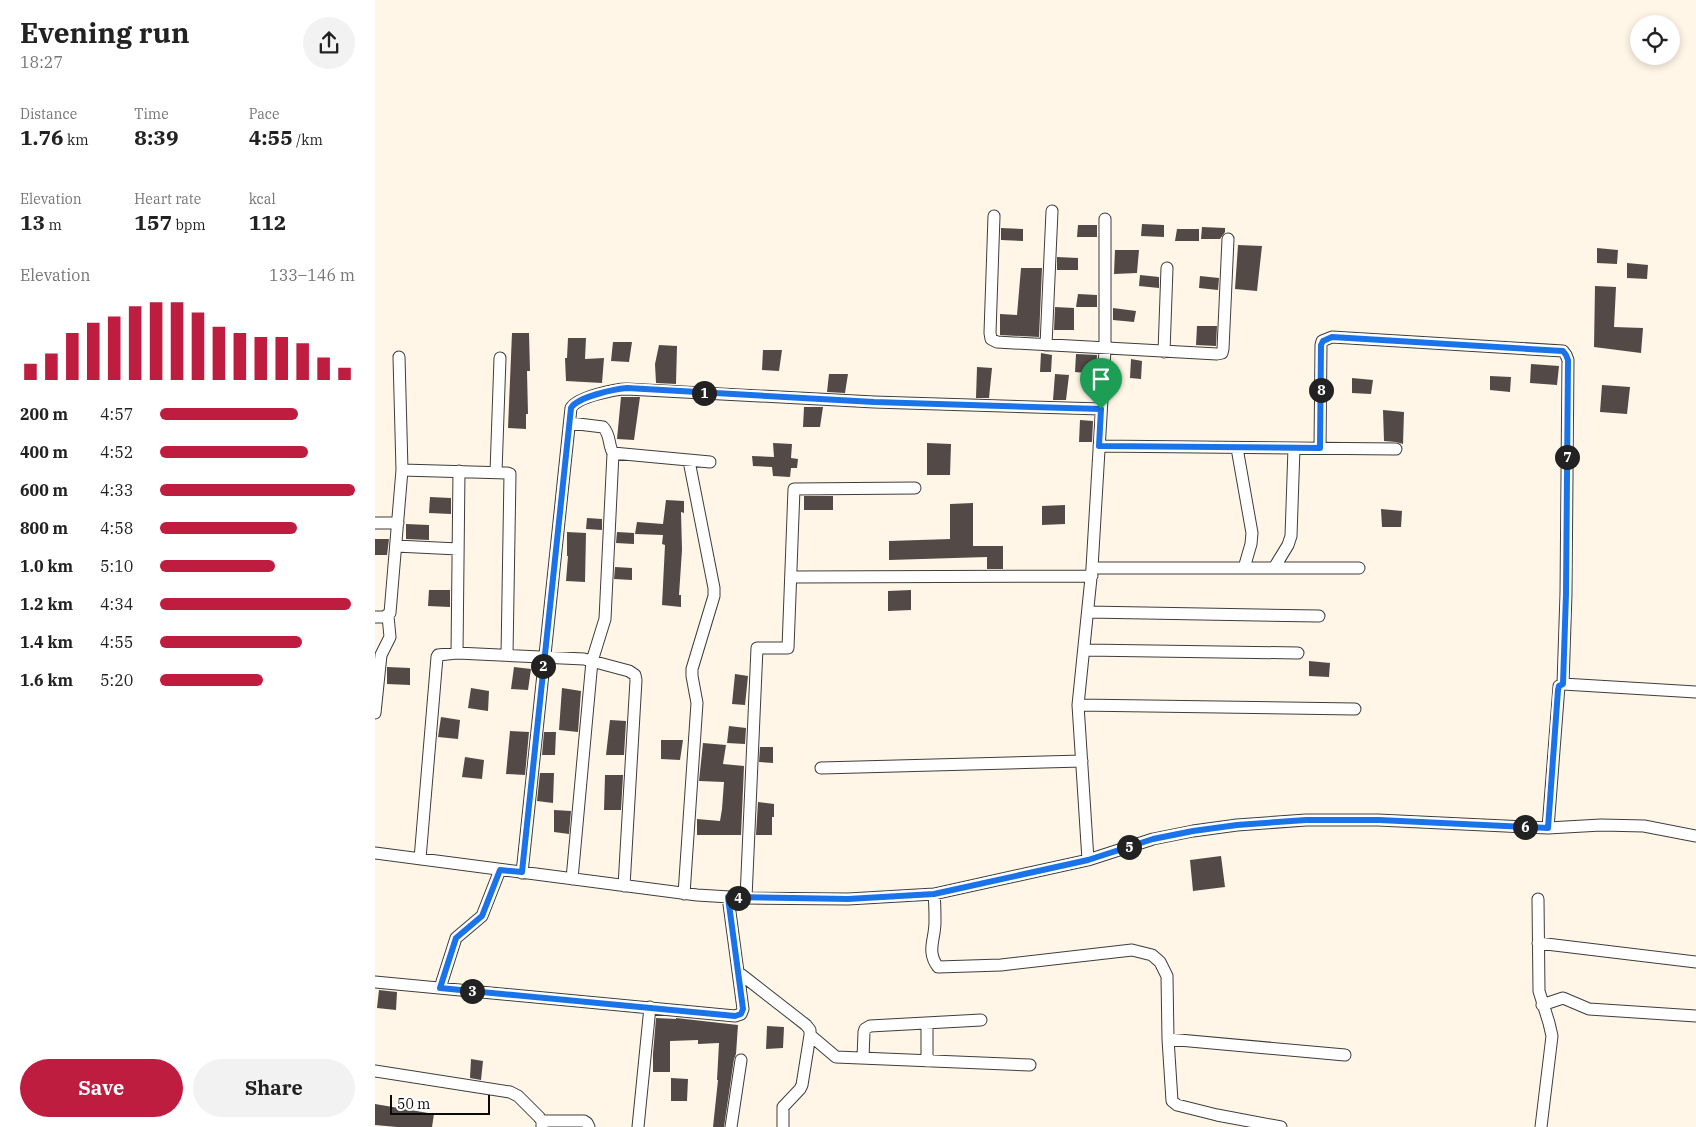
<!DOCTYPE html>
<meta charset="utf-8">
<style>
:root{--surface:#fff;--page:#f2f2f2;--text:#222;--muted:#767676;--accent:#bf1d3f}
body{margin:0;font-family:"IBM Plex Serif",serif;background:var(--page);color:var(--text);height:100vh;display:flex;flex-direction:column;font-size:19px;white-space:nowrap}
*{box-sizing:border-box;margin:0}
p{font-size:16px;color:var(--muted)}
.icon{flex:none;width:28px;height:28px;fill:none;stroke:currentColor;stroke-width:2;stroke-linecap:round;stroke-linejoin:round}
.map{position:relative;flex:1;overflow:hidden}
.details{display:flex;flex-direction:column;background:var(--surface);width:375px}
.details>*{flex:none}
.tools{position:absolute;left:1255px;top:15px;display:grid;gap:10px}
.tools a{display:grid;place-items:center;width:50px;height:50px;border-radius:50%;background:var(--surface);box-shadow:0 2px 8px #0003;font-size:25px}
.scale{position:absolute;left:15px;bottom:12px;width:100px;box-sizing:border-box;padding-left:5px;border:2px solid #0a0a0a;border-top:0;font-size:14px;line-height:18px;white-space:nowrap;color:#0a0a0a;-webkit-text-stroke:4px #fff;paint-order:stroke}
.pin{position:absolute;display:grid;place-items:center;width:42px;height:42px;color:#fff;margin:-51px -21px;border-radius:50% 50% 50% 0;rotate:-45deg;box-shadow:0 0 5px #0007}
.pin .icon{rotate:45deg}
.km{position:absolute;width:25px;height:25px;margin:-12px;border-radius:50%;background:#222;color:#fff;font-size:14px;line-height:25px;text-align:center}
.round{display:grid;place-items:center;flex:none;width:52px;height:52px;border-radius:26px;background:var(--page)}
.summary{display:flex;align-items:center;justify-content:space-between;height:85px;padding:0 20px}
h1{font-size:28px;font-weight:800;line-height:38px}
.stats{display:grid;grid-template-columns:repeat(3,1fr);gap:8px;height:85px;padding:5px 20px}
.stats div{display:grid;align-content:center}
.stats b{font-size:21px;font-weight:800}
.stats small{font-size:14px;font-weight:400}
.stats p{font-size:14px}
.chart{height:140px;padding:10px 20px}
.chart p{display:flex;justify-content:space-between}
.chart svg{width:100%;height:90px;margin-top:5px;stroke:var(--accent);stroke-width:6}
.cta{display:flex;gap:10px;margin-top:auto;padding:10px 20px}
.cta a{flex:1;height:58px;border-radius:30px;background:var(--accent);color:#fff;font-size:20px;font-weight:800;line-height:58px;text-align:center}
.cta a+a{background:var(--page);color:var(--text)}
ul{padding:0 20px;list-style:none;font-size:16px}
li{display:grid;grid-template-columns:80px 60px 1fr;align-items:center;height:38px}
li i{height:12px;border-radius:6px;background:var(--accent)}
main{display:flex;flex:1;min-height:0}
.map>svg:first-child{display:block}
.building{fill:#534946}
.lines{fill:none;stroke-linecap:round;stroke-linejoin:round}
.minor-casing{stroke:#3d3d3d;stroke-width:13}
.minor{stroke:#fff;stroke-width:11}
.route-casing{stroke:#fff;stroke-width:10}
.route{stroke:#1a73e8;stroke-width:6}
</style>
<main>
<section class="details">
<div class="summary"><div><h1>Evening run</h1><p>18:27</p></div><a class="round"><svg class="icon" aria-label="share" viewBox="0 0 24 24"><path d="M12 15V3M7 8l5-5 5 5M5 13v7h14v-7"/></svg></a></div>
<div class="stats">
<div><p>Distance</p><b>1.76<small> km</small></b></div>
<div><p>Time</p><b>8:39</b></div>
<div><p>Pace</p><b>4:55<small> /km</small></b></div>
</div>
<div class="stats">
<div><p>Elevation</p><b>13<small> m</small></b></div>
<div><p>Heart rate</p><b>157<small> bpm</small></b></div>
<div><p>kcal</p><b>112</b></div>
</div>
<div class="chart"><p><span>Elevation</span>133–146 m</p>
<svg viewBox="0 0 160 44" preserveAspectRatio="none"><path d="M5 44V36M15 44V31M25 44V21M35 44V16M45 44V13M55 44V8M65 44V6M75 44V6M85 44V11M95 44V18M105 44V21M115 44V23M125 44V23M135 44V26M145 44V33M155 44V38"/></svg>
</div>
<ul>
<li><b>200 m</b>4:57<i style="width:71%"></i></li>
<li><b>400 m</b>4:52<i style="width:76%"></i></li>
<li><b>600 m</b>4:33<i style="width:100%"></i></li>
<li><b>800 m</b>4:58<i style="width:70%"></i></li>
<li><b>1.0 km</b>5:10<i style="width:59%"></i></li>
<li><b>1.2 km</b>4:34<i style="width:98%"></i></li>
<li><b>1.4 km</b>4:55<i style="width:73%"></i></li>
<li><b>1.6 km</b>5:20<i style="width:53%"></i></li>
</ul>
<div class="cta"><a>Save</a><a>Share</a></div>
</section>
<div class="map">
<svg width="1321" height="1127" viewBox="0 0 1321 1127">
<rect width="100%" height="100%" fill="#fff6e7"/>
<path class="building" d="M 767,224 L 789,225 L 789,237 L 766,236 Z
M 703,225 L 722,225 L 722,237 L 702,237 Z
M 827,227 L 850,228 L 850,232 L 845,239 L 826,239 Z
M 626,228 L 648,229 L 648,241 L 626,240 Z
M 802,229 L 824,229 L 824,241 L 800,241 Z
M 863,245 L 887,246 L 882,291 L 860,289 Z
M 1222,248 L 1243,250 L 1242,264 L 1222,263 Z
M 740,250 L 764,250 L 762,273 L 739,274 Z
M 682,257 L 703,258 L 703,270 L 682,270 Z
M 1252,263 L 1273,265 L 1272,279 L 1252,278 Z
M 646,268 L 667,268 L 664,337 L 625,335 L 625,314 L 642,315 Z
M 765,275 L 784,277 L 784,288 L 764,286 Z
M 825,276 L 844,278 L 843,290 L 824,288 Z
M 1220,286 L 1241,287 L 1239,327 L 1268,328 L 1266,353 L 1219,347 Z
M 703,294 L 722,295 L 722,307 L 701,307 Z
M 680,307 L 699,308 L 699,330 L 679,330 Z
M 738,308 L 761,311 L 759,322 L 738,320 Z
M 822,326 L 842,326 L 841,346 L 821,345 Z
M 137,333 L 154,333 L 155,371 L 152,371 L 153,414 L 151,414 L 151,429 L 133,428 Z
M 193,338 L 211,338 L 210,359 L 229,358 L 227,383 L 191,381 L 190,358 L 192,358 Z
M 238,342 L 257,342 L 254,362 L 236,361 Z
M 284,345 L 302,346 L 301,384 L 281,383 L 280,364 Z
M 388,350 L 407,350 L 404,371 L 387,370 Z
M 666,353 L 677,355 L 676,372 L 665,372 Z
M 701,354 L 722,355 L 721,374 L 700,372 Z
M 756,359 L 767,361 L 766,379 L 755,378 Z
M 1156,364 L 1184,366 L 1182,385 L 1155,383 Z
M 602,367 L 617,368 L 614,398 L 601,398 Z
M 454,374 L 473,374 L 470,393 L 452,392 Z
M 680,374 L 694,375 L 691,400 L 678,400 Z
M 1115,376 L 1136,377 L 1135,392 L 1115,390 Z
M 977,378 L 998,380 L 996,394 L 977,393 Z
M 1227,385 L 1255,387 L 1252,414 L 1225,412 Z
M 246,397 L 265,397 L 259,440 L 242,439 Z
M 429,407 L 448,407 L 445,427 L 428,427 Z
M 1008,410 L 1029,412 L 1028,444 L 1021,442 L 1009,441 Z
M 705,420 L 718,421 L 717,442 L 704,442 Z
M 398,443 L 417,444 L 416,458 L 423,459 L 422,468 L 416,468 L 415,477 L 398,476 L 397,467 L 378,466 L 377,456 L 399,457 Z
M 552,443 L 576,444 L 575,475 L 552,475 Z
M 429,496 L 458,496 L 458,510 L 429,510 Z
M 55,497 L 76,498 L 76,514 L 54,513 Z
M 291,500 L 309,501 L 309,513 L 306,512 L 307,550 L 304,595 L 306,595 L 306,607 L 287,605 L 290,545 L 287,544 L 288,535 L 260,534 L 262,522 L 288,524 Z
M 598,503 L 598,546 L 628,546 L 628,569 L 612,569 L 612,557 L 514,560 L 514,541 L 575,539 L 575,504 Z
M 690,505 L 690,524 L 667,525 L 667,506 Z
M 1006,509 L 1027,511 L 1026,527 L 1007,527 Z
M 212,518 L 227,519 L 227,530 L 211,529 Z
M 31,524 L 54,525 L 54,540 L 31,539 Z
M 192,532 L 211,533 L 210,582 L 191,581 L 193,556 L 192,556 Z
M 242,532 L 259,533 L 259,544 L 241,543 Z
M 0,539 L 14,539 L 12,555 L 0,555 Z
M 240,567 L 257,568 L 257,580 L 239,579 Z
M 54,590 L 75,590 L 75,607 L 53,606 Z
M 536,590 L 536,610 L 513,611 L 513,591 Z
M 934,661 L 955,663 L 954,677 L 934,676 Z
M 12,667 L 35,668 L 35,685 L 12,684 Z
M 139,667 L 156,669 L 153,690 L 136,689 Z
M 360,674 L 373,676 L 370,705 L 357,704 Z
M 96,688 L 114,691 L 113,711 L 93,708 Z
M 187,688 L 206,691 L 203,732 L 184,730 Z
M 66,717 L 85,720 L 83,739 L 63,737 Z
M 235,720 L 251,721 L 249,755 L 231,755 Z
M 354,726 L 371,728 L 370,744 L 352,743 Z
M 135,731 L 154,732 L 150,775 L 131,774 Z
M 169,732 L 181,732 L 180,755 L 167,755 Z
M 286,740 L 308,740 L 305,760 L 286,759 Z
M 328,743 L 351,745 L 348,764 L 369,766 L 366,835 L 322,835 L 322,819 L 345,821 L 347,809 L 349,782 L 324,781 Z
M 385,747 L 398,747 L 398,763 L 384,762 Z
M 90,757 L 109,760 L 107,779 L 87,777 Z
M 165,773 L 179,773 L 178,803 L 162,801 Z
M 230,775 L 248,775 L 246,810 L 229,810 Z
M 383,802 L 399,804 L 399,817 L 397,817 L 397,835 L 381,835 Z
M 179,810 L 196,811 L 194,834 L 179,832 Z
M 846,856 L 850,887 L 818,891 L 815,860 Z
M 4,990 L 22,992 L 21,1010 L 2,1008 Z
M 281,1018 L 301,1019 L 301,1018 L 363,1025 L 361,1054 L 359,1059 L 349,1127 L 338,1127 L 343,1080 L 342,1080 L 344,1043 L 323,1044 L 323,1040 L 295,1041 L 295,1072 L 278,1072 L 278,1054 Z
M 392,1026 L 409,1027 L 408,1048 L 391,1049 Z
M 96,1059 L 108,1061 L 106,1080 L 95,1078 Z
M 296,1078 L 313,1079 L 312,1101 L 296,1101 Z
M 0,1104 L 59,1114 L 57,1127 L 22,1127 L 0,1125 Z"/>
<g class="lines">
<g class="minor-casing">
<path id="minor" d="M 619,216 L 615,333 L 616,339 L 622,342 L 842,354 L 847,353 L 848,349 L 853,239
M 671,345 L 677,211
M 789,352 L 792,268
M 195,423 L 228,427 C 236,435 233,445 238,453 L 335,462
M 724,446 L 1021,449
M 862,448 L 877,533 L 876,544 L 869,568
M 945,448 L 946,345 L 947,341 L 957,337 L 1188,351 L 1191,355 L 1193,360 L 1191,594 L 1188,684
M 27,470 L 132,473 L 135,474 L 132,655
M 121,472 L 125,358
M 0,523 L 23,523
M 21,546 L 83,549
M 717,568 L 984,568
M 899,568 L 913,545 L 916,536 L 919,448
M 416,577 L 717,576
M 713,612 L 944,616
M 0,617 L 9,617 L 15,613 L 27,470 L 24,357
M 710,650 L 923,653
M 82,653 L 84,471
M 703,705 L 980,709
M 0,713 L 6,655 L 15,637 L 13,616
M 446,768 L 707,761
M 1173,828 L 1184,686 L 1188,684 L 1321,692
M 0,853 L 322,895 L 371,898 L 473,899 L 559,894 L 713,860 L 778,839 L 818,831 L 862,825 L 931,820 L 1003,820 L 1173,828 L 1226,825 L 1269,826 L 1321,836
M 45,859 L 62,657 L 63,655 L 82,653 L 209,659 L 254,671 L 260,675 L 261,680 L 249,886
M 713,860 L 703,705 L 717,568 L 730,349 L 730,219
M 147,873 L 196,408 C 202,397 240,389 252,389 L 499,402 L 726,409
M 197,879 L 217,661 L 230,619 L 238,453
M 309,894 L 322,703 L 317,676 L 317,669 L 339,596 L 339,588 L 314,461
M 559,894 C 560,903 560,913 560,922 C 560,940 551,951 563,967 L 626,965 L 757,950 L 777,955 L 785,962 L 792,976 L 793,1039 L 797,1101 L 802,1105 L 842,1115 L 906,1127
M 371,898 L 382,648 L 413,648 L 419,489 L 540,488
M 1163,899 L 1164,991 L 1174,1023 L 1177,1036 L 1166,1127
M 1163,943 L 1321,962
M 363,972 L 431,1025 L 435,1030 L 435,1035 L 427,1085 L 425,1089 L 408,1107 L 408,1127
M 0,982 L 360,1016 L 366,1014 L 368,1009 L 353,897
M 65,988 L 81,938 L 107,916 L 125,870
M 1167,1005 L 1188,998 L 1214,1009 L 1321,1016
M 435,1035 L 461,1057 L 655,1065
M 793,1039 L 970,1055
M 488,1058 L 489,1032 L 490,1029 L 495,1026 L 606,1020
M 552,1061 L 552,1023
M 0,1071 L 135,1092 L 143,1096 L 164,1117 L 167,1121 L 167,1127
M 167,1121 L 209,1121 L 212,1123 L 214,1127
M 263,1127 L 275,1007
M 356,1127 L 366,1060"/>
</g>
<use href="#minor" class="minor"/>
</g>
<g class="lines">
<g class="route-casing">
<path id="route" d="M 957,337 L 1188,351 L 1191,355 L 1193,360 L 1191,594 L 1188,684 L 1184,686 L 1183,690 L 1173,828 L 1004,820 L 931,820 L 862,825 L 818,831 L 778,839 L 713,860 L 559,894 L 473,899 L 353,897 L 368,1009 L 366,1014 L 360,1016 L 65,988 L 81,938 L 107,916 L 125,870 L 147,872 L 196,408 C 202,397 240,389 252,388 L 499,402 L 726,409 L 724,446 L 945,448 L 946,345 L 948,341 Z"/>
</g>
<use href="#route" class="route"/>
</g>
</svg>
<div class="tools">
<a><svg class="icon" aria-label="locate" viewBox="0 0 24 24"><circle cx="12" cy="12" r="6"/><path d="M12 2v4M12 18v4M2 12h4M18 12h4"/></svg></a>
</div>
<div class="scale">50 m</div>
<div class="pin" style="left:726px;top:409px;background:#1e9e55"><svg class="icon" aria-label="arrive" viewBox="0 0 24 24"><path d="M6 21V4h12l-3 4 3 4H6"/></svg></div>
<b class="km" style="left:329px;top:393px">1</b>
<b class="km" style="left:168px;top:666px">2</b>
<b class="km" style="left:97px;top:991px">3</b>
<b class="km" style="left:363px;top:898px">4</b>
<b class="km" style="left:754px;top:847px">5</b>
<b class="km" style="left:1150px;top:827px">6</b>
<b class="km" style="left:1192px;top:457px">7</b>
<b class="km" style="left:946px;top:390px">8</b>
</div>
</main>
